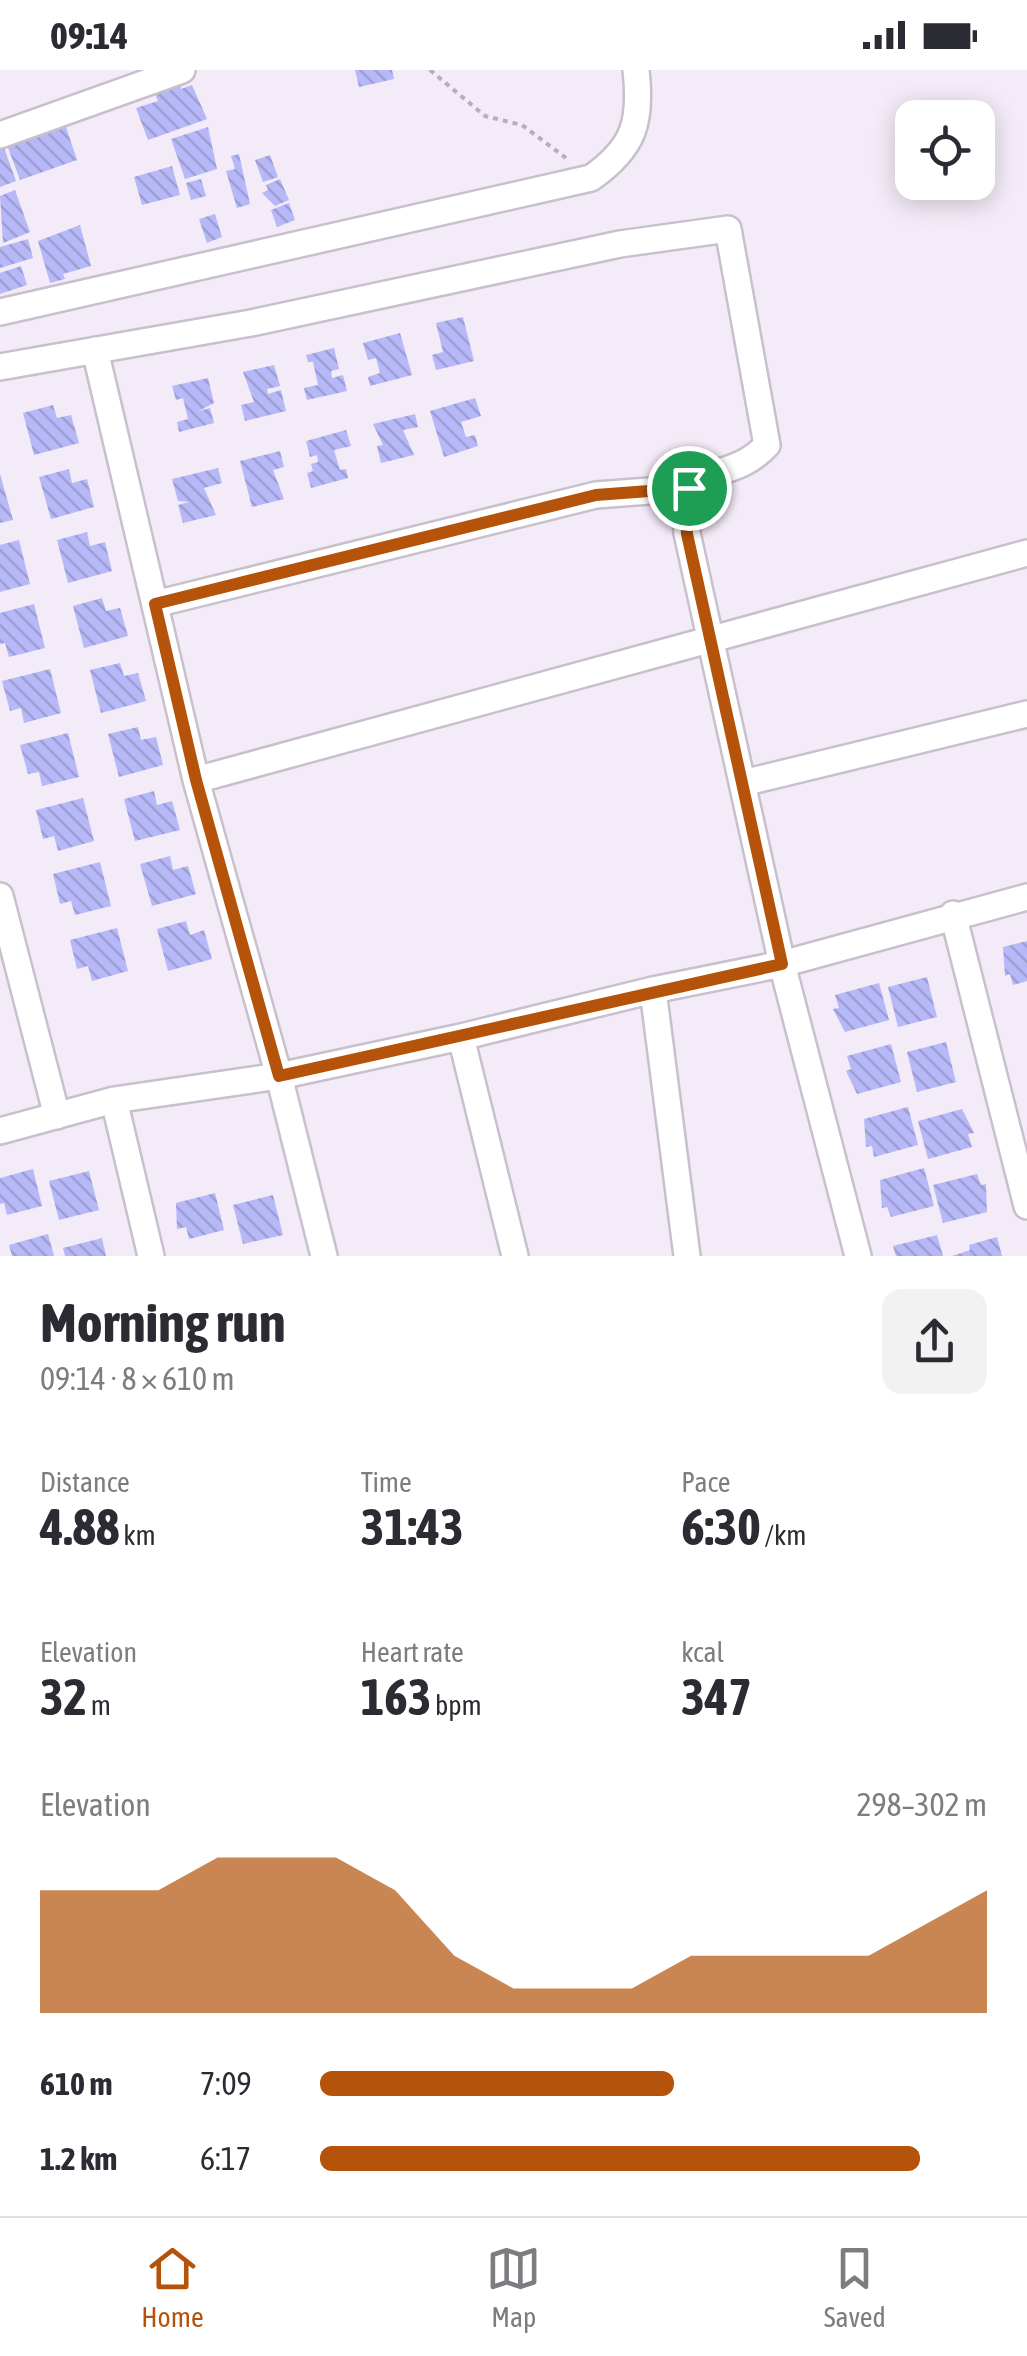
<!DOCTYPE html>
<meta charset="utf-8">
<style>
:root{--surface:#fff;--page:#f2f2f3;--text:#2b2b33;--muted:#7c7c81;--line:#e1e1e2;--accent:#b45309}
body{margin:0;font-family:"Asap Condensed",sans-serif;background:var(--page);color:var(--text);height:100vh;display:flex;flex-direction:column;font-size:38px;white-space:nowrap}
*{box-sizing:border-box;margin:0}
p{font-size:32px;color:var(--muted)}
.icon{flex:none;width:55px;height:55px;fill:none;stroke:currentColor;stroke-width:2;stroke-linecap:round;stroke-linejoin:round}
.map{position:relative;height:1186px;overflow:hidden}
.sheet{display:flex;flex-direction:column;background:var(--surface);flex:1}
.sheet>*{flex:none}
.fabs{position:absolute;left:895px;top:30px;display:grid;gap:20px}
.fabs a{display:grid;place-items:center;width:100px;height:100px;border-radius:20px;background:var(--surface);box-shadow:0 5px 25px #0003;font-size:50px}
.pin{position:absolute;display:grid;place-items:center;width:85px;height:85px;color:#fff;margin:-42px;border:5px solid #fff;border-radius:50%;box-shadow:0 2px 10px #0007}
.round{display:grid;place-items:center;flex:none;width:105px;height:105px;border-radius:20px;background:var(--page)}
.overview{display:flex;align-items:center;justify-content:space-between;height:170px;padding:0 40px}
h1{font-size:55px;font-weight:700;line-height:75px}
.figures{display:grid;grid-template-columns:repeat(3,1fr);gap:15px;height:170px;padding:10px 40px}
.figures div{display:grid;align-content:center}
.figures b{font-size:50px;font-weight:700}
.figures small{font-size:28px;font-weight:400}
.figures p{font-size:28px}
.chart{height:280px;padding:20px 40px}
.chart p{display:flex;justify-content:space-between}
.chart svg{width:100%;height:180px;margin-top:10px;fill:var(--accent);opacity:.7}
ul{padding:0 40px;list-style:none;font-size:32px}
li{display:grid;grid-template-columns:160px 120px 1fr;align-items:center;height:75px}
li i{height:25px;border-radius:12px;background:var(--accent)}
.status{display:flex;justify-content:space-between;align-items:center;height:70px;padding:0 50px;background:var(--surface);direction:ltr}
.status svg{height:28px;fill:currentColor}
.menu{display:flex;justify-content:space-around;align-items:center;height:140px;border-top:2px solid var(--line);background:var(--surface);font-size:28px;color:var(--muted)}
.menu a{display:grid;justify-items:center;gap:5px}
.menu .on{color:var(--accent)}
.map>svg:first-child{display:block}
.building{fill:url(#building-back-hatch)}
.lines{fill:none;stroke-linecap:round;stroke-linejoin:round}
.street-casing{stroke:#c8c0cc;stroke-width:30}
.path{stroke:#b5afb8;stroke-width:4;stroke-dasharray:5 5;stroke-linecap:butt}
.street{stroke:#fff;stroke-width:25}
.route-casing{stroke:#fff;stroke-width:20}
.route{stroke:#b45309;stroke-width:12}
</style>
<div class="status"><b>09:14</b><svg viewBox="0 0 49 12"><path d="M0 12V9h3v3zM5 12V6h3v6zM10 12V3h3v9zM15 12V0h3v12zM26 1h20v11H26zM47 4h2v5h-2z"/></svg></div>
<div class="map">
<svg width="1027" height="1186" viewBox="0 0 1027 1186">
<defs>
<pattern id="building-back-hatch" width="6" height="6" patternUnits="userSpaceOnUse" patternTransform="scale(2.5)"><rect width="6" height="6" fill="#b6b8f7"/><path d="M-1 5l2 2M0 0l6 6M5-1l2 2" fill="none" stroke="#9d9ed4"/></pattern>
</defs>
<rect width="100%" height="100%" fill="#f3ebf7"/>
<path class="building" d="M 355,0 L 392,0 L 394,9 L 359,17 Z
M 179,10 L 181,19 L 192,15 L 207,49 L 148,70 L 136,38 L 158,31 L 153,19 Z
M 65,54 L 77,90 L 20,110 L 7,75 Z
M 208,57 L 217,99 L 185,109 L 171,69 Z
M 3,75 L 16,111 L 0,117 L 0,76 Z
M 239,84 L 250,134 L 237,138 L 226,101 L 235,99 L 231,86 Z
M 270,85 L 278,107 L 263,112 L 255,90 Z
M 172,96 L 180,125 L 142,135 L 134,107 Z
M 201,109 L 206,126 L 191,130 L 186,113 Z
M 280,109 L 289,130 L 275,136 L 262,123 L 268,120 L 266,115 Z
M 15,120 L 30,162 L 3,173 L 0,126 Z
M 289,133 L 295,150 L 277,157 L 271,140 Z
M 215,144 L 222,167 L 207,173 L 199,149 Z
M 80,155 L 91,196 L 63,204 L 65,209 L 50,213 L 38,171 Z
M 28,169 L 33,188 L 0,198 L 0,177 Z
M 21,196 L 27,215 L 0,224 L 0,203 Z
M 463,247 L 474,291 L 436,300 L 432,285 L 443,282 L 436,253 Z
M 400,263 L 412,305 L 370,316 L 368,307 L 380,303 L 376,288 L 368,290 L 363,273 Z
M 334,278 L 339,299 L 331,301 L 332,308 L 343,305 L 347,321 L 307,330 L 304,318 L 318,315 L 313,292 L 308,292 L 306,285 Z
M 274,295 L 280,316 L 267,319 L 268,324 L 281,320 L 286,341 L 245,351 L 241,335 L 254,332 L 243,302 Z
M 208,308 L 214,333 L 199,341 L 210,338 L 214,353 L 179,362 L 177,352 L 188,349 L 183,328 L 176,330 L 172,316 Z
M 475,328 L 481,346 L 461,352 L 466,367 L 475,365 L 478,376 L 444,387 L 430,341 Z
M 53,335 L 57,348 L 71,345 L 79,373 L 34,385 L 23,343 Z
M 415,344 L 418,357 L 403,360 L 414,385 L 381,393 L 377,376 L 383,375 L 373,354 Z
M 346,360 L 351,376 L 334,380 L 340,400 L 346,399 L 348,408 L 311,418 L 307,403 L 313,401 L 311,394 L 318,392 L 317,385 L 310,387 L 306,371 Z
M 280,381 L 284,397 L 273,400 L 284,429 L 252,437 L 240,391 Z
M 218,398 L 222,413 L 204,418 L 216,445 L 183,453 L 178,435 L 189,432 L 178,431 L 172,409 Z
M 69,399 L 72,413 L 87,409 L 94,437 L 51,449 L 39,407 Z
M 0,404 L 13,450 L 0,453 Z
M 87,462 L 90,476 L 105,472 L 112,501 L 68,513 L 57,470 Z
M 19,470 L 30,514 L 0,522 L 0,475 Z
M 102,528 L 106,541 L 120,538 L 128,566 L 84,578 L 73,536 Z
M 34,534 L 45,578 L 9,587 L 5,573 L 0,574 L 0,543 Z
M 120,593 L 124,606 L 138,603 L 146,631 L 101,643 L 90,600 Z
M 50,599 L 61,643 L 24,653 L 21,638 L 10,641 L 2,611 Z
M 138,657 L 141,670 L 156,667 L 163,695 L 119,707 L 108,664 Z
M 68,663 L 79,707 L 42,716 L 39,702 L 28,704 L 20,675 Z
M 154,721 L 157,735 L 172,731 L 180,760 L 135,771 L 124,729 Z
M 83,728 L 94,771 L 58,781 L 54,766 L 43,769 L 36,740 Z
M 170,786 L 173,800 L 188,796 L 196,824 L 152,836 L 140,794 Z
M 100,792 L 111,836 L 75,845 L 71,831 L 60,834 L 53,804 Z
M 186,851 L 190,865 L 204,860 L 212,889 L 168,901 L 157,859 Z
M 117,858 L 128,901 L 92,911 L 88,896 L 77,899 L 70,870 Z
M 1027,871 L 1027,911 L 1013,915 L 1010,904 L 1005,906 L 1003,877 Z
M 927,907 L 937,947 L 898,957 L 888,917 Z
M 879,913 L 889,950 L 845,962 L 833,939 L 839,938 L 835,925 Z
M 946,972 L 956,1012 L 917,1022 L 907,982 Z
M 891,974 L 901,1012 L 857,1024 L 846,1001 L 851,999 L 847,986 Z
M 908,1037 L 918,1075 L 874,1087 L 872,1076 L 866,1077 L 864,1049 Z
M 962,1039 L 974,1063 L 968,1064 L 972,1077 L 928,1089 L 918,1051 Z
M 924,1098 L 934,1136 L 891,1147 L 887,1137 L 882,1138 L 880,1110 Z
M 33,1099 L 42,1136 L 7,1145 L 4,1133 L 0,1134 L 0,1108 Z
M 89,1101 L 99,1140 L 59,1150 L 49,1111 Z
M 977,1104 L 981,1115 L 986,1114 L 987,1142 L 943,1153 L 933,1115 Z
M 215,1123 L 224,1160 L 189,1169 L 186,1157 L 177,1159 L 176,1133 Z
M 273,1125 L 283,1165 L 243,1174 L 233,1135 Z
M 48,1164 L 54,1186 L 12,1186 L 9,1175 Z
M 937,1165 L 943,1186 L 896,1186 L 893,1176 Z
M 997,1167 L 1002,1186 L 952,1186 L 970,1180 L 969,1175 Z
M 102,1168 L 106,1186 L 65,1186 L 63,1178 Z"/>
<g class="lines">
<g class="street-casing">
<path id="street" d="M 0,65 L 182,0
M 0,242 L 591,108 C 634,78 642,52 636,0
M 95,280 L 196,710 L 279,1006 L 324,1186
M 0,297 L 251,253 L 620,174 L 728,159 L 767,375 C 725,420 680,382 687,463 L 782,894 L 858,1186
M 155,534 L 596,425 L 689,418
M 196,710 L 1027,483
M 743,713 L 1027,644
M 0,826 L 57,1046
M 953,844 L 1027,1136
M 653,920 L 687,1186
M 461,967 L 515,1186
M 114,1030 L 151,1186
M 0,1061 L 114,1030 L 279,1006 L 461,967 L 653,920 L 782,894 L 1027,827"/>
</g>
<path class="path" d="M 430,0 L 485,46 L 522,55 L 566,88"/>
<use href="#street" class="street"/>
</g>
<g class="lines">
<g class="route-casing">
<path id="route" d="M 689,418 L 685,433 L 687,464 L 782,894 L 279,1006 L 196,710 L 155,534 L 596,425 Z"/>
</g>
<use href="#route" class="route"/>
</g>
</svg>
<div class="fabs">
<a><svg class="icon" aria-label="locate" viewBox="0 0 24 24"><circle cx="12" cy="12" r="6"/><path d="M12 2v4M12 18v4M2 12h4M18 12h4"/></svg></a>
</div>
<div class="pin" style="left:689px;top:418px;background:#1e9e55"><svg class="icon" aria-label="arrive" viewBox="0 0 24 24"><path d="M6 21V4h12l-3 4 3 4H6"/></svg></div>
</div>
<section class="sheet">
<div class="overview"><div><h1>Morning run</h1><p>09:14 · 8 × 610 m</p></div><a class="round"><svg class="icon" aria-label="share" viewBox="0 0 24 24"><path d="M12 15V3M7 8l5-5 5 5M5 13v7h14v-7"/></svg></a></div>
<div class="figures">
<div><p>Distance</p><b>4.88<small> km</small></b></div>
<div><p>Time</p><b>31:43</b></div>
<div><p>Pace</p><b>6:30<small> /km</small></b></div>
</div>
<div class="figures">
<div><p>Elevation</p><b>32<small> m</small></b></div>
<div><p>Heart rate</p><b>163<small> bpm</small></b></div>
<div><p>kcal</p><b>347</b></div>
</div>
<div class="chart"><p><span>Elevation</span>298–302 m</p>
<svg viewBox="0 0 160 44" preserveAspectRatio="none"><path d="M0 44V14L10 14L20 14L30 6L40 6L50 6L60 14L70 30L80 38L90 38L100 38L110 30L120 30L130 30L140 30L150 22L160 14V44z"/></svg>
</div>
<ul>
<li><b>610 m</b>7:09<i style="width:53%"></i></li>
<li><b>1.2 km</b>6:17<i style="width:90%"></i></li>
</ul>
</section>
<nav class="menu">
<a class="on"><svg class="icon" aria-label="home" viewBox="0 0 24 24"><path d="M3 11l9-7 9 7M6 9v11h12V9"/></svg>Home</a>
<a><svg class="icon" aria-label="map" viewBox="0 0 24 24"><path d="M3 6l6-2 6 2 6-2v14l-6 2-6-2-6 2zM9 4v14M15 6v14"/></svg>Map</a>
<a><svg class="icon" aria-label="saved" viewBox="0 0 24 24"><path d="M7 4h10v16l-5-4-5 4z"/></svg>Saved</a>
</nav>
